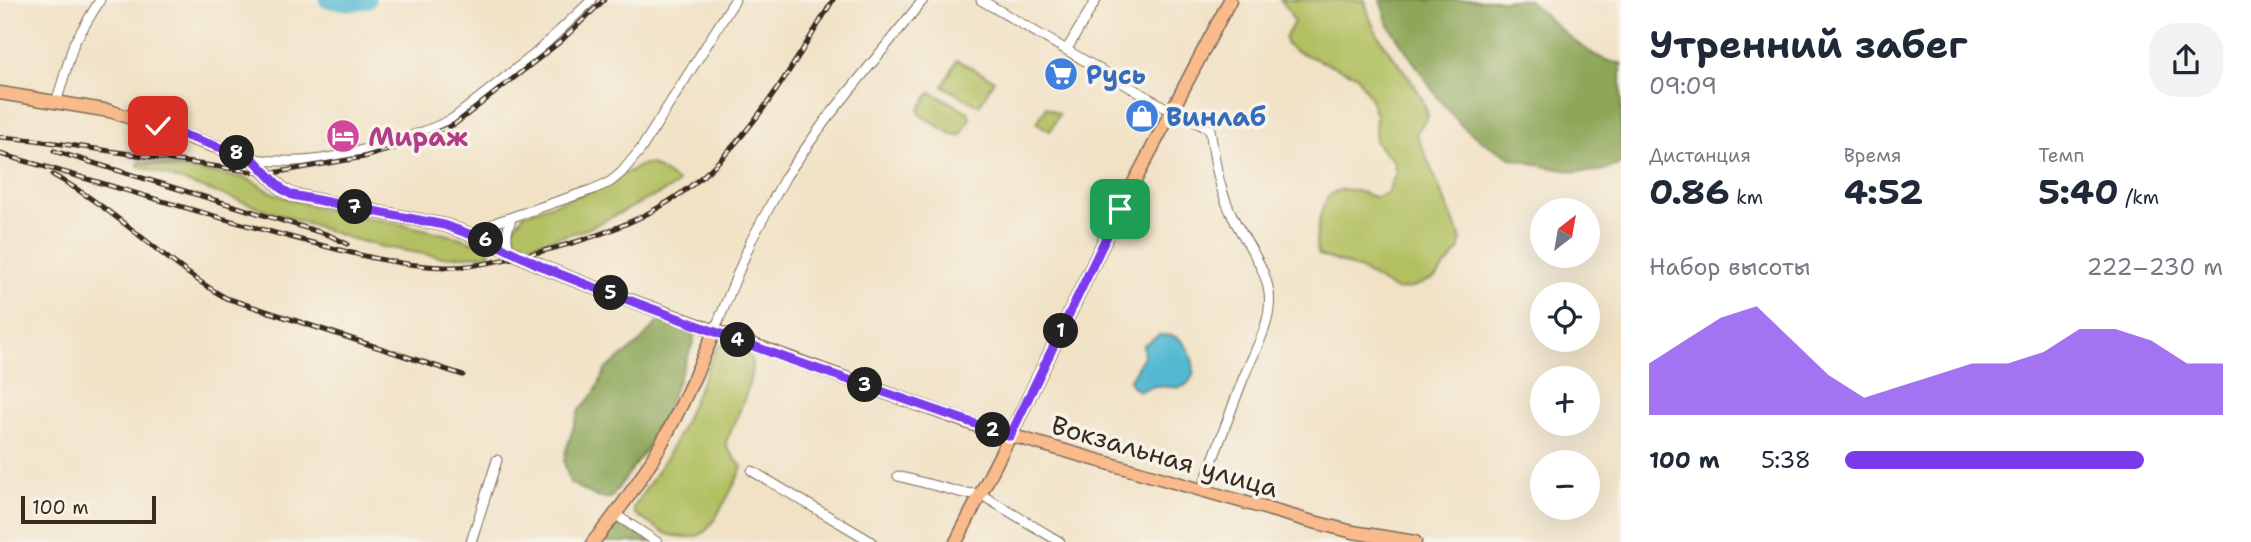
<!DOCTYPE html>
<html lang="ru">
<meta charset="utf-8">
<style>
:root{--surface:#fff;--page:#f2f2f3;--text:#1f2937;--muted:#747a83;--accent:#7c3aed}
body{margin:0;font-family:"Shantell Sans",sans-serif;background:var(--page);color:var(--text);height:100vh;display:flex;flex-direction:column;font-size:26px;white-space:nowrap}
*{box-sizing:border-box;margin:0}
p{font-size:23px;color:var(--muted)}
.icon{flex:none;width:38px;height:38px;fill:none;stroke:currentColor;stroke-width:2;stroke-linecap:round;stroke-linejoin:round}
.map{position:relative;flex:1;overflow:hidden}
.side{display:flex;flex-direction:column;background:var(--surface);width:630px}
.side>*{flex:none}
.needle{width:46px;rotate:31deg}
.controls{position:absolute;left:1530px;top:198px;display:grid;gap:14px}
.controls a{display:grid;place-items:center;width:70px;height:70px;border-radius:50%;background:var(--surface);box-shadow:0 7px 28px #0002;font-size:35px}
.scale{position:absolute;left:21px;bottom:18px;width:135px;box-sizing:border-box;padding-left:7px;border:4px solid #3b2a1e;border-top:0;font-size:19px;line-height:24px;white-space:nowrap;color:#3b2a1e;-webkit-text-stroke:5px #f7f3e8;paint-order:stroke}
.pin{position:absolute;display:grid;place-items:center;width:60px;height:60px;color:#fff;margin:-30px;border-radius:14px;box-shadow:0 4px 10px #0006}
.km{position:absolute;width:35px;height:35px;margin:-18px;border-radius:50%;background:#222;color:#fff;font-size:19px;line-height:35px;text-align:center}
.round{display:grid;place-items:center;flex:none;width:74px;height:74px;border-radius:28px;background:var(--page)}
.overview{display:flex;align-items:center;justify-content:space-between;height:119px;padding:0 28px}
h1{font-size:38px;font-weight:700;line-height:52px}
.stats{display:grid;grid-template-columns:repeat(3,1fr);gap:10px;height:119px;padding:7px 28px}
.stats div{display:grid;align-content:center}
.stats b{font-size:35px;font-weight:700}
.stats small{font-size:19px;font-weight:400}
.stats p{font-size:19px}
.chart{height:196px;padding:14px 28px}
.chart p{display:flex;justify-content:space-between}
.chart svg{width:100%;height:126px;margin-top:7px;fill:var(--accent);opacity:.7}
ul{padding:0 28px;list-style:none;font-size:23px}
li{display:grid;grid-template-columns:112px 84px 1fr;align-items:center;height:52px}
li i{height:18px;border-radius:9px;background:var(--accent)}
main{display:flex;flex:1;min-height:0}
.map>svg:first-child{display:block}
.green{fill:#b2c062;stroke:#767540;stroke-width:2}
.forest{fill:#8da658;stroke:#64683b;stroke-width:2}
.water{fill:#52b9d1;stroke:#467278;stroke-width:2}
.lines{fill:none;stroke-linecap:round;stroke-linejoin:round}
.river{stroke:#52b9d1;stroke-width:16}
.minor-casing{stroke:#7b6a59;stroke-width:11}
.major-casing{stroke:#7b6a59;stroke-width:15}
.minor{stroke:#fff;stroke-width:9}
.major{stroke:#fabb8c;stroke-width:12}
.rail-casing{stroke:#3b2a1e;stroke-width:5}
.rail{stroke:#f7f3e8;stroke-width:2.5;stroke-dasharray:8;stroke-linecap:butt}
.route-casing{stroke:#fff;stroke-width:14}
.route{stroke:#7c3aed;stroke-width:9}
.labels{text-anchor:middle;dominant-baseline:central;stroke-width:7;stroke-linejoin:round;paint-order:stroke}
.shop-label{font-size:26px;font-weight:bold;fill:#366cbe;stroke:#f7f3e8;text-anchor:start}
.hotel-label{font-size:26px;font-weight:bold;fill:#b23c85;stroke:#f7f3e8;text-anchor:start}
.street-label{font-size:26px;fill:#3b2a1e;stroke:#f7f3e8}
</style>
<main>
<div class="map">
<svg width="1621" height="542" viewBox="0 0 1621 542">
<rect width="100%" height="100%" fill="#f7f3e8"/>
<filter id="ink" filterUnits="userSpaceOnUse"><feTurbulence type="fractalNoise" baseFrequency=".0143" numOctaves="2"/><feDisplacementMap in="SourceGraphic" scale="14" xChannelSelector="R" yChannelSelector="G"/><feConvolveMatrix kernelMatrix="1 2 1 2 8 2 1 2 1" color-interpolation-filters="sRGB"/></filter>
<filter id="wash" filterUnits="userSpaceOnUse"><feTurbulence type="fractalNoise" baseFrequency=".00686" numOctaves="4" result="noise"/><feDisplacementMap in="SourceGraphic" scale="28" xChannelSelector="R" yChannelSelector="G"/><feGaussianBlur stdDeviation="1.57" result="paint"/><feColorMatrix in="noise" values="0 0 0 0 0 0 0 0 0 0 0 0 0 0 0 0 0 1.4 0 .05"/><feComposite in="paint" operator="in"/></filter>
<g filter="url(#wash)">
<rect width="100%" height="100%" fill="#f1e2c6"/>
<path class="green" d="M 1280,0 L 1365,0 C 1373,50 1419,72 1428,117 L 1416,133 L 1461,239 L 1460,249 L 1435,278 L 1411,288 L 1396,290 L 1357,268 L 1319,255 C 1314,245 1317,233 1319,222 C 1324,196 1333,184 1360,192 C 1365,193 1372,197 1376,197 C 1377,197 1386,194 1387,193 L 1396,173 L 1393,160 L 1381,149 L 1375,141 L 1376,115 L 1370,97 L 1356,75 L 1296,51 L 1287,45 L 1285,38 L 1294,22 L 1288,9 Z
M 957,60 L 994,80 L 979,106 L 943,86 Z
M 931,92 L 968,112 L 970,118 L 961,135 L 955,136 L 920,115 L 919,109 Z
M 1046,107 L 1059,114 L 1050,131 L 1037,123 Z
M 140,162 L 245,178 C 259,183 269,193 283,197 C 331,214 382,219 431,231 C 446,234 481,241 491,252 L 490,254 L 484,255 L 442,257 L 383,247 L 349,238 L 138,166 Z
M 644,164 L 651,164 L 678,182 L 675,186 L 587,229 L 529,245 L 520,246 L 514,239 L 513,229 L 524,214 L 590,191 Z
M 722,344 C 730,345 742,347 748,353 C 762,368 733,425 726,442 L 727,448 L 742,467 C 737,482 728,496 720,510 C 705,537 698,542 667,534 C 655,527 644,521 634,513 L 634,507 L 667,456 L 680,432 L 715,351 L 718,346 Z"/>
<path class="forest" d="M 1380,0 L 1528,0 C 1550,19 1591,63 1621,63 L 1621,164 L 1601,171 L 1578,172 L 1552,168 L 1511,158 L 1483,142 L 1461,125 L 1438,98 L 1388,24 Z
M 664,319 L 690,327 L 695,332 L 693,343 L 665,412 L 649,445 L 611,498 L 599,498 L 570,483 L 564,462 L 566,450 L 579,411 L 595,392 L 606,369 L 637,345 L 656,324 Z
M 618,525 L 623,525 L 651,542 L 600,542 L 614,526 Z"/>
<path class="water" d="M 1159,335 C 1165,335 1171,335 1176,337 C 1190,344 1201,372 1187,384 C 1179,391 1165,385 1155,386 C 1149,387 1145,389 1139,391 L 1133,387 L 1129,381 L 1144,356 L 1143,345 Z"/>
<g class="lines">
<path class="river" d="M 327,0 L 353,3 L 368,0"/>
</g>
</g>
<g filter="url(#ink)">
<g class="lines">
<g class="minor-casing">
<path id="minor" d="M 981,0 L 1164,107 L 1210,129 C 1214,157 1218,185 1230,211 C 1242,239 1265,263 1269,293 C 1273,323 1253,353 1243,379 C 1229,416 1215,453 1202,490
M 1067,49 L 1096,0
M 56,103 L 74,43 L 100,0
M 253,159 C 301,165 331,159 377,146 C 404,139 430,131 454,118 L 536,53 L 592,0
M 473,235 L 497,222 L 512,217
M 511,252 C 504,238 507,230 512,217 L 591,190 L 610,182 L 621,173 L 641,149 L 735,0
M 714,332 L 751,241 L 786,176 L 825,121 L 923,0
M 752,471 L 872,542
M 898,476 L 963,493 L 980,494 L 1060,542
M 616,515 L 657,542
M 471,542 L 497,460"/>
</g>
<g class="major-casing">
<path id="major" d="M 0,93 L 110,111 L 253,159 L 282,189 L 292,195 L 444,225 L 489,241 L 547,269 L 585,284 L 975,425 L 1306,520 L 1353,532 L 1415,542
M 593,542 C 650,475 680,413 714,332
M 956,542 L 1010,436 L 1120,209 L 1230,0"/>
</g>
<use href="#minor" class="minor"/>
<use href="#major" class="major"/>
<g class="rail-casing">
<path id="rail" d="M 0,137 L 35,140 L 267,174 L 364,157 L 408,144 L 455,124 L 561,41 L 604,0
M 54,151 L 329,235 L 347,244
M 0,154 C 97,181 193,211 290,237 C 341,250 392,266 445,267 C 468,268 491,262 513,258 C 577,244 646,224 697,181 C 753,135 796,61 833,0
M 53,175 C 116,209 165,263 226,298 L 463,375"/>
</g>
<use href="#rail" class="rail"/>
</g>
</g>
<g class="lines" filter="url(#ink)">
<g class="route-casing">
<path id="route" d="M 158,126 L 253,159 L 282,189 L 292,195 L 444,225 L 489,241 L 547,269 L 585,284 L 786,358 L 1010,436 L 1120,209"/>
</g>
<use href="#route" class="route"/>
</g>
<defs>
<g id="supermarket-disc" transform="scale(1.75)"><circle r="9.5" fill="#3f7fe0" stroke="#f7f3e8"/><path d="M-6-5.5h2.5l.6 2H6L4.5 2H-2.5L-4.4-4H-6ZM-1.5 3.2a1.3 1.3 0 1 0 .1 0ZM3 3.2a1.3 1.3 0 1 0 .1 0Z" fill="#fff"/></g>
<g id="shop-disc" transform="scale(1.75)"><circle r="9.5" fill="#3f7fe0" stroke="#f7f3e8"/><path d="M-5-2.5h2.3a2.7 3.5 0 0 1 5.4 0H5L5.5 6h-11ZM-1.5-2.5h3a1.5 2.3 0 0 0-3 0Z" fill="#fff"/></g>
<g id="hotel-disc" transform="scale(1.75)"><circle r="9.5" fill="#d1479c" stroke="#f7f3e8"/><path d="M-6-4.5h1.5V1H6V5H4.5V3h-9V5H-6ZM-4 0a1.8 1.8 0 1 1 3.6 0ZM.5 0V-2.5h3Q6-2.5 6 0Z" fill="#fff"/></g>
</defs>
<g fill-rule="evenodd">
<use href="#supermarket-disc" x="1061" y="74"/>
<use href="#shop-disc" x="1142" y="116"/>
<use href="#hotel-disc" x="343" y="136"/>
</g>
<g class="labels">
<g class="shop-label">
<text x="1086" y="74">Русь</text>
<text x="1166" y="116">Винлаб</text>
</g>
<g class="hotel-label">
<text x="368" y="136">Мираж</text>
</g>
<g class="street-label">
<text transform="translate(1165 456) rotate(16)">Вокзальная улица</text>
</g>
</g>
</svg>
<div class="controls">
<a><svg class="needle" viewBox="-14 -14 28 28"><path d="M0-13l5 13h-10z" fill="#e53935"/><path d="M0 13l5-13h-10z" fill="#747a83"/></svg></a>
<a><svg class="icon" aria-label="locate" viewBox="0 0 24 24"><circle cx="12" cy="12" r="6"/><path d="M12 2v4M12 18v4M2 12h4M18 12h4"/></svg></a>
<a>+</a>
<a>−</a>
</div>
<div class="scale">100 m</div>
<div class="pin" style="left:1120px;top:209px;background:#1e9e55"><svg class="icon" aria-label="arrive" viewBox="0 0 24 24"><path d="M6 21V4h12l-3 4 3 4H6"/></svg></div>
<div class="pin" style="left:158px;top:126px;background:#d93025"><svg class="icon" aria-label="check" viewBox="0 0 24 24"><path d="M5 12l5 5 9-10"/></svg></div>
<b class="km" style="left:1061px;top:331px">1</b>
<b class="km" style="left:993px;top:430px">2</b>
<b class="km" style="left:865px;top:385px">3</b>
<b class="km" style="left:738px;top:340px">4</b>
<b class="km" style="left:611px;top:293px">5</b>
<b class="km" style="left:486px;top:240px">6</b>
<b class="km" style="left:355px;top:207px">7</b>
<b class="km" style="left:237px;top:153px">8</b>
</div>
<section class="side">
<div class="overview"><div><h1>Утренний забег</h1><p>09:09</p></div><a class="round"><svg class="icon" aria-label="share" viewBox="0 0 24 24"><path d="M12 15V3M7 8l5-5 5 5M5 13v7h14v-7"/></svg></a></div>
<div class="stats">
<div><p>Дистанция</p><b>0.86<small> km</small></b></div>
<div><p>Время</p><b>4:52</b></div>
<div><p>Темп</p><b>5:40<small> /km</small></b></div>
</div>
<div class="chart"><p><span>Набор высоты</span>222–230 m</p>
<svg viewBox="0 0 160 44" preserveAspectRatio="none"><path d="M0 44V26L10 18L20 10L30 6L40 18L50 30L60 38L70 34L80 30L90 26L100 26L110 22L120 14L130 14L140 18L150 26L160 26V44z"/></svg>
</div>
<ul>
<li><b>100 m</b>5:38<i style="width:79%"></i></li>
</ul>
</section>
</main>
